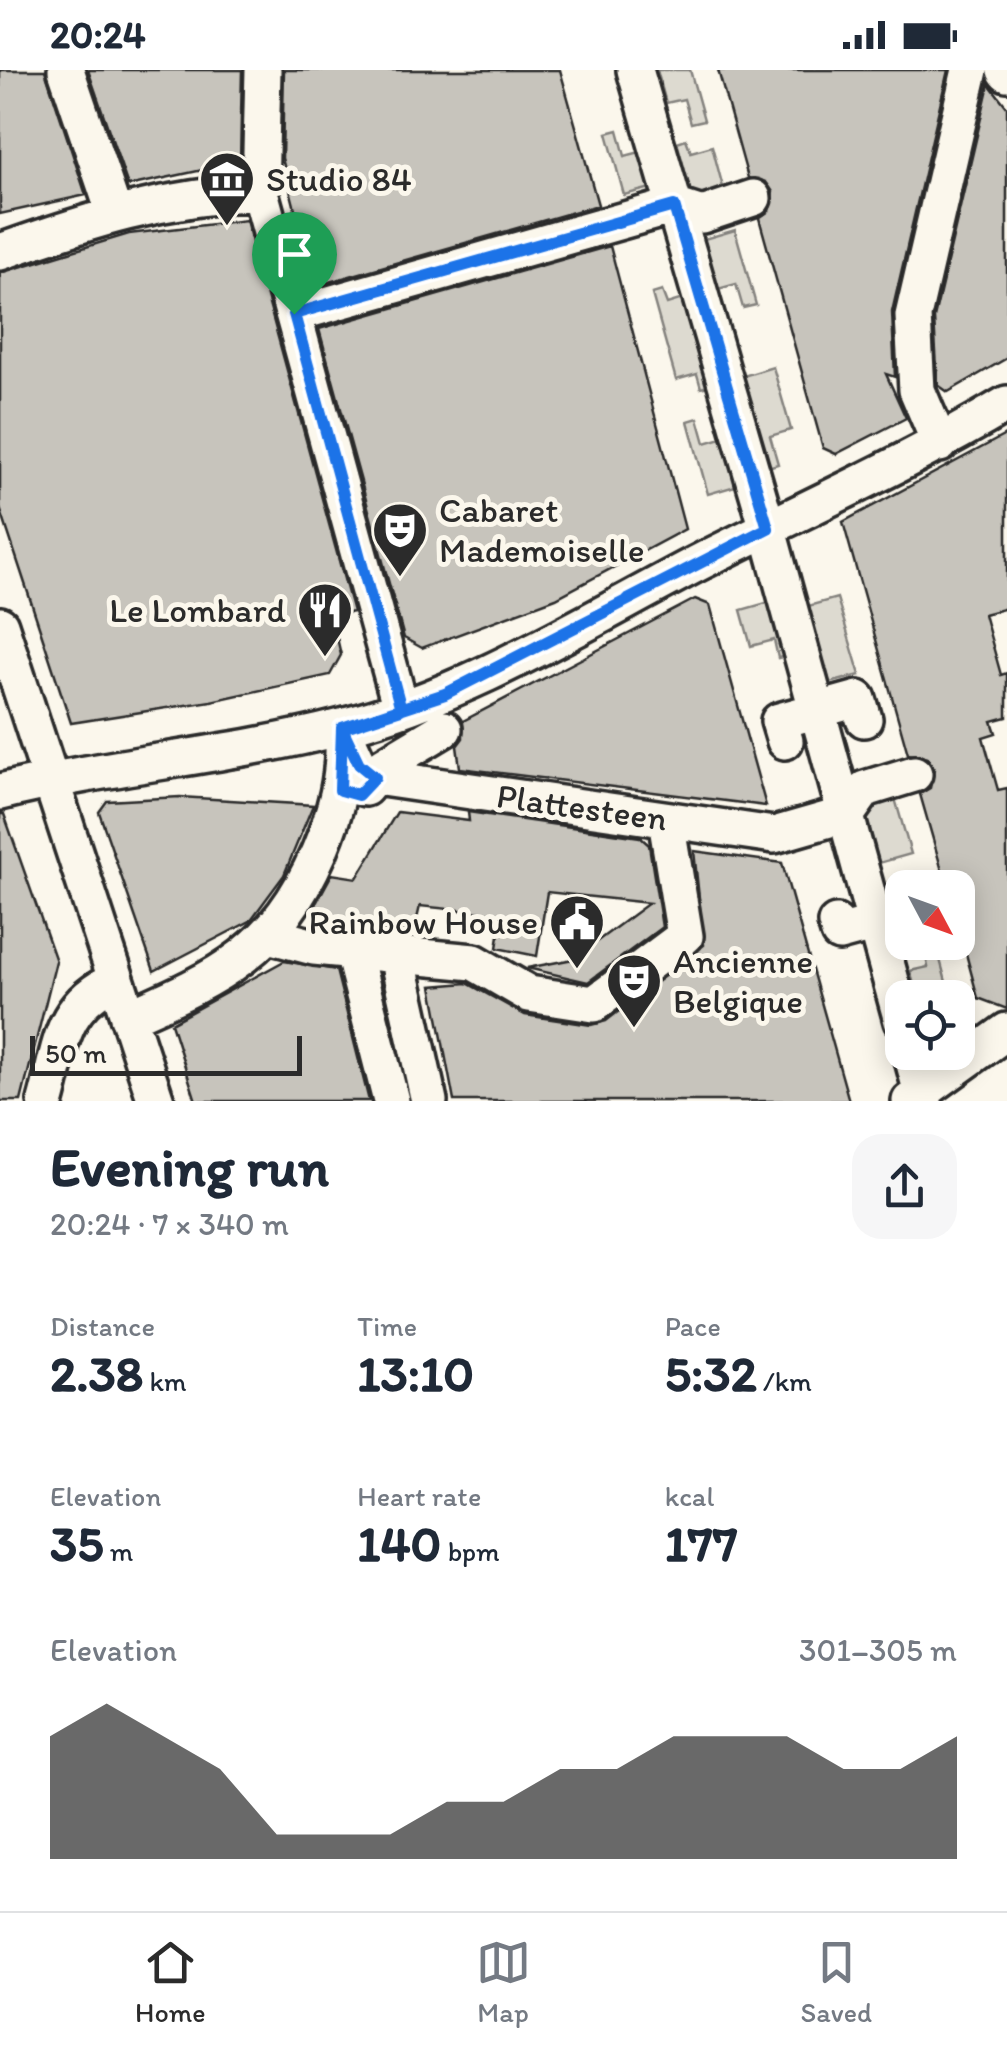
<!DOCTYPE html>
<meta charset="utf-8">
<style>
:root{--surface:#fff;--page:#f6f6f7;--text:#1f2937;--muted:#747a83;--line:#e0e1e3;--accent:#2b2b2b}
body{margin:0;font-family:Itim,sans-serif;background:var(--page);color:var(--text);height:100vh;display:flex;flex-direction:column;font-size:38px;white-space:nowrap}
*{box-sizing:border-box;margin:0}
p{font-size:32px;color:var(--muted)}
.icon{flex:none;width:55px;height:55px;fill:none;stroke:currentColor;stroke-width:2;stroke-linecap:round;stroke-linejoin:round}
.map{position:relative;height:1031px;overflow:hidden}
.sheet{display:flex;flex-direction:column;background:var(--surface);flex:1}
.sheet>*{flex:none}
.needle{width:65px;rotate:131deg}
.fabs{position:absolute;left:885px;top:800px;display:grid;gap:20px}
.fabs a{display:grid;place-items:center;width:90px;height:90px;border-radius:20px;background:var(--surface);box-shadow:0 5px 25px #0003;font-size:50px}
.scale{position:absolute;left:30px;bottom:25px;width:272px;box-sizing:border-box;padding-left:10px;border:5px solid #2b2b2b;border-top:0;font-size:28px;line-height:35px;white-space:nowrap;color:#2b2b2b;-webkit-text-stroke:8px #fbf7ec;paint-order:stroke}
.pin{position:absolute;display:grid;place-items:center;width:85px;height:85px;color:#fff;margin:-102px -42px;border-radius:50% 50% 50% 0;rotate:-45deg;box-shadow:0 0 10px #0007}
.pin .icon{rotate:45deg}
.round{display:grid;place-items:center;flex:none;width:105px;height:105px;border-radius:30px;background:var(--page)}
.summary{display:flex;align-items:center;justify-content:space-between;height:170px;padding:0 50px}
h1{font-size:55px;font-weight:700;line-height:75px}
.figures{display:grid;grid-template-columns:repeat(3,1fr);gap:15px;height:170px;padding:10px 50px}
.figures div{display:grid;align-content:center}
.figures b{font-size:50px;font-weight:700}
.figures small{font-size:28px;font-weight:400}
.figures p{font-size:28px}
.chart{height:280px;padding:20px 50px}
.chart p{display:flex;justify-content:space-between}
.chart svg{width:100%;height:180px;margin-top:10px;fill:var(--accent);opacity:.7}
.status{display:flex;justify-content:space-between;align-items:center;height:70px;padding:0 50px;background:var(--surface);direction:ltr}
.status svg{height:28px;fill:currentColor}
.tabs{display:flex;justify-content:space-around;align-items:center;height:140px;border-top:2px solid var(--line);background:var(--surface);font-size:28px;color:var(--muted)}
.tabs a{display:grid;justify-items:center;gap:5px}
.tabs .active{color:var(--accent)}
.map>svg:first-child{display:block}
.green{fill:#dddad0;stroke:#84827e;stroke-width:2.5}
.building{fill:#c7c4bc;stroke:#2b2b2b;stroke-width:2.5}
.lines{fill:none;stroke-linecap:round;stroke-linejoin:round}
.minor-casing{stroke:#2b2b2b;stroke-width:42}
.minor{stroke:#fbf7ec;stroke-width:35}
.route-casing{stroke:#fff;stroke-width:20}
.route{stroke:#1a73e8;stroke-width:12}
.labels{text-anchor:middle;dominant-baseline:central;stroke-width:10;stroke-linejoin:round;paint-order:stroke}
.poi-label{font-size:35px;fill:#2b2b2b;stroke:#fbf7ec;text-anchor:start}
.street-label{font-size:35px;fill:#2b2b2b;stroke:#fbf7ec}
</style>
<div class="status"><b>20:24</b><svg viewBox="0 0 49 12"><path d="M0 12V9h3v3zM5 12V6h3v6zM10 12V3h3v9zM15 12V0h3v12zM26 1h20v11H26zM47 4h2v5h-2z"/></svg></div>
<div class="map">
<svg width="1007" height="1031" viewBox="0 0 1007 1031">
<rect width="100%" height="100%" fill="#fbf7ec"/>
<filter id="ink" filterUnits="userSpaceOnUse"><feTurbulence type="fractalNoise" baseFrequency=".01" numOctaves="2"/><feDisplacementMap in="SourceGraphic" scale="20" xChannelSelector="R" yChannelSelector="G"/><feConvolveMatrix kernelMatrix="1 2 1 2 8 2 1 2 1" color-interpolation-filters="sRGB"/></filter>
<g filter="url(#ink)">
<path class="green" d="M 657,0 L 690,0 L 704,50 L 691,53 L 684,29 L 666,33 Z
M 618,60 L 625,86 L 644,81 L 655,117 L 624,125 L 607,63 Z
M 686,69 L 691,82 L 712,76 L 725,125 L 694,134 L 677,72 Z
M 735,160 L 756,235 L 743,238 L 736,214 L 718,219 L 704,169 Z
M 662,221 L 667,234 L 686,228 L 711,315 L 701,318 L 697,304 L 676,310 L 652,224 Z
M 773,297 L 791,360 L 770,366 L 778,394 L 768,397 L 743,306 Z
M 698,348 L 705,373 L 725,367 L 739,415 L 708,424 L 688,351 Z
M 837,528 L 860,605 L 830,613 L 808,536 Z
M 773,531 L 787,586 L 778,588 L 774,570 L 751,576 L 741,540 Z
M 894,725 L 911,784 L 879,793 L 863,734 Z
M 937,878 L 950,927 L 918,927 L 910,901 L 928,897 L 925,882 Z"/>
<path class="building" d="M 0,0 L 45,0 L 86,125 L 0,144 Z
M 88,0 L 242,0 L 240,92 L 128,116 Z
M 284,0 L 560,0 L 598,135 L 308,218 L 288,145 L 295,139 L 282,88 Z
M 718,0 L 948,0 L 892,242 L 895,307 L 886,304 L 906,348 L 836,384 L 823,378 L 759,148 L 769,141 L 773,122 L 766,112 L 748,108 Z
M 989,14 L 1007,37 L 1007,288 L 948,322 L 938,315 L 934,248 Z
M 246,150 L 353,542 L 332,546 L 341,585 L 330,605 L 211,631 L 71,653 L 0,438 L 0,203 L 129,164 Z
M 610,176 L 685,459 L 556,528 L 422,578 L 404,568 L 319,259 Z
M 1007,364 L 1007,538 L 984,544 L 1001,605 L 1007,603 L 1007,647 L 992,651 L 996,663 L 983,667 L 998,720 L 1007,718 L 1007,939 L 978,928 L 958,854 L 958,818 L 947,818 L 920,724 L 930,718 L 934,699 L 928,688 L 908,684 L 843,452 Z
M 695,529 L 710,535 L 766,736 L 460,698 L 457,676 L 463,668 L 463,651 Z
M 180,727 L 313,735 L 284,805 L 250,851 L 154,901 L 99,742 L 107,731 Z
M 397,742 L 469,751 L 468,742 L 640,767 L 649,775 L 662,857 L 588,912 L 527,898 L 573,889 L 649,833 L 547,822 L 537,886 L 497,878 L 502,846 L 489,843 L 420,836 L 414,862 L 325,857 L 322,842 L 314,837 L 332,804 L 357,808 Z
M 0,744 L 4,744 L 56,891 L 21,1031 L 0,1031 Z
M 694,781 L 782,793 L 849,1031 L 454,1031 L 432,916 L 467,913 L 525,945 L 591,955 L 606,951 L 704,875 Z
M 284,891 L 336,900 L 369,1031 L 196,1031 L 171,953 Z"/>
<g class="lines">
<g class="minor-casing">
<path id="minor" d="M 66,0 L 114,142
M 263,0 L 260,122 L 401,639
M 635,0 L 762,438 L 902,951
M 1005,0 L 1007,3
M 0,182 C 90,150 163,127 260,122
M 294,244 L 674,136 L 702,145 L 753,128
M 940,374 L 917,320 L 913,246 L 970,0
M 0,555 L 156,1031
M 342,657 L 359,694 L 375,707 L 774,765 L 847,744
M 785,671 L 779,651 L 858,629 L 864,649
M 365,718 L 384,695 L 444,659
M 0,722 C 113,694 230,686 342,657 C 468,625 583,553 698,493 C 802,440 907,394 1007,334
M 847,744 L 865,719 L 914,704
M 836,853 L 839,863 L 902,846
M 268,865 L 314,877 L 474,892 L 529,924 L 594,934 L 685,866 L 666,750
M 353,882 L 391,1031
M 397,886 L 429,1031
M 128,947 C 222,906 276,881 319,782 C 336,741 345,708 343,663
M 911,982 L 924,1031
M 46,1031 C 61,977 59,935 116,910
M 910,1031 L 1007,961"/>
</g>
<use href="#minor" class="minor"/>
</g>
</g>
<g class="lines" filter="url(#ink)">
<g class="route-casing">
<path id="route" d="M 294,244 L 401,639 L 342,658 L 340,720 L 358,725 L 375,707 L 359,694 L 342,658 L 445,624 L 768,458 L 674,136 L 294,244"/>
</g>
<use href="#route" class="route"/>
</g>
<defs>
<g id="museum-pin" transform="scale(2.875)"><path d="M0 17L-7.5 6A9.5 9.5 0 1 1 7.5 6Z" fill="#2b2b2b" stroke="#fbf7ec"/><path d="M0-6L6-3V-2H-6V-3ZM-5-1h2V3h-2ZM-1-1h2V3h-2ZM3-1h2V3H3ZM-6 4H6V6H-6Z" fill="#fff"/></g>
<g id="theatre-pin" transform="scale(2.875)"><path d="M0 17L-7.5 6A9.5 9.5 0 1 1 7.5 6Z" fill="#2b2b2b" stroke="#fbf7ec"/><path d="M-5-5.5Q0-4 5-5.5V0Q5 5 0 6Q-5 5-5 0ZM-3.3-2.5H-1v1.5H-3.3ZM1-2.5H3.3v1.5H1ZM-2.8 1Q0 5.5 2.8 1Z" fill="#fff"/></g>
<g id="restaurant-pin" transform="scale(2.875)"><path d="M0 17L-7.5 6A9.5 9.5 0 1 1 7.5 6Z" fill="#2b2b2b" stroke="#fbf7ec"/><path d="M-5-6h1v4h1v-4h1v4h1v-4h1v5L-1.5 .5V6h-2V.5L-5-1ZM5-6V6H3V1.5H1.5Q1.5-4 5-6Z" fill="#fff"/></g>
<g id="civic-pin" transform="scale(2.875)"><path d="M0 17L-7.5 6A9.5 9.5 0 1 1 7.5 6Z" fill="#2b2b2b" stroke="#fbf7ec"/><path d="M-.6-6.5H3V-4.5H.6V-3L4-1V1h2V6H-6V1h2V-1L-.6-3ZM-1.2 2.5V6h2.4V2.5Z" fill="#fff"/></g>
</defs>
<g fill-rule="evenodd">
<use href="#museum-pin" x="227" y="109"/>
<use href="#theatre-pin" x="400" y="460"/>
<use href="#restaurant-pin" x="325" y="540"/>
<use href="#civic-pin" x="577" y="852"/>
<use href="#theatre-pin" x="634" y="911"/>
</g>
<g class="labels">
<g class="poi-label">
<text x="266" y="109">Studio 84</text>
<text x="439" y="440">Cabaret<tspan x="439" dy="40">Mademoiselle</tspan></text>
<text x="286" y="540" text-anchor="end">Le Lombard</text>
<text x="538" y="852" text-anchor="end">Rainbow House</text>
<text x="673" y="891">Ancienne<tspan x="673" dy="40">Belgique</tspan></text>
</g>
<g class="street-label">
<text transform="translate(582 737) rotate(8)">Plattesteen</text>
</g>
</g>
</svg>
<div class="fabs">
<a><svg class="needle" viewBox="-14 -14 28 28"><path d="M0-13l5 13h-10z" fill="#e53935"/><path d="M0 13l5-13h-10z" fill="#747a83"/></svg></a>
<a><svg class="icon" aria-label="locate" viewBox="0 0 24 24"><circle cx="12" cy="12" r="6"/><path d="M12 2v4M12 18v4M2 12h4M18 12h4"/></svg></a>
</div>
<div class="scale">50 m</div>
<div class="pin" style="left:294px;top:244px;background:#1e9e55"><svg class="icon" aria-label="arrive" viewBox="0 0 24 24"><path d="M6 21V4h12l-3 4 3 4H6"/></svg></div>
</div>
<section class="sheet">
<div class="summary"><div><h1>Evening run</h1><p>20:24 · 7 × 340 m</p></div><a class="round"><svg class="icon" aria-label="share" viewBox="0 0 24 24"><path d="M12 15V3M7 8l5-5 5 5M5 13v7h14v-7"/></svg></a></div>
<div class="figures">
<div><p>Distance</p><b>2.38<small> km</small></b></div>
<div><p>Time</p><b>13:10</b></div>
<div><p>Pace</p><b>5:32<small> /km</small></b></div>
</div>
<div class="figures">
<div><p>Elevation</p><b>35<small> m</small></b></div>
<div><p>Heart rate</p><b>140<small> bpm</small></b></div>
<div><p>kcal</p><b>177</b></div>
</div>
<div class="chart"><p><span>Elevation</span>301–305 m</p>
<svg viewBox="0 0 160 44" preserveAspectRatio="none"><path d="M0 44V14L10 6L20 14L30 22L40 38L50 38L60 38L70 30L80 30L90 22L100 22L110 14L120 14L130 14L140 22L150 22L160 14V44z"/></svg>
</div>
</section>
<nav class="tabs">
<a class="active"><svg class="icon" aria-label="home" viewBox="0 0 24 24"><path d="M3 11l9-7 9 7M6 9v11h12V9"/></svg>Home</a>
<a><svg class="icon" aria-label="map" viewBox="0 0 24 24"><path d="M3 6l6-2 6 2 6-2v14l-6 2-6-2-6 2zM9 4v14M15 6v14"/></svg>Map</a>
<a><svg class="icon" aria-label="saved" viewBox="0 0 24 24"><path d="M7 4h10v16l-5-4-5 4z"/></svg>Saved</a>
</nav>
